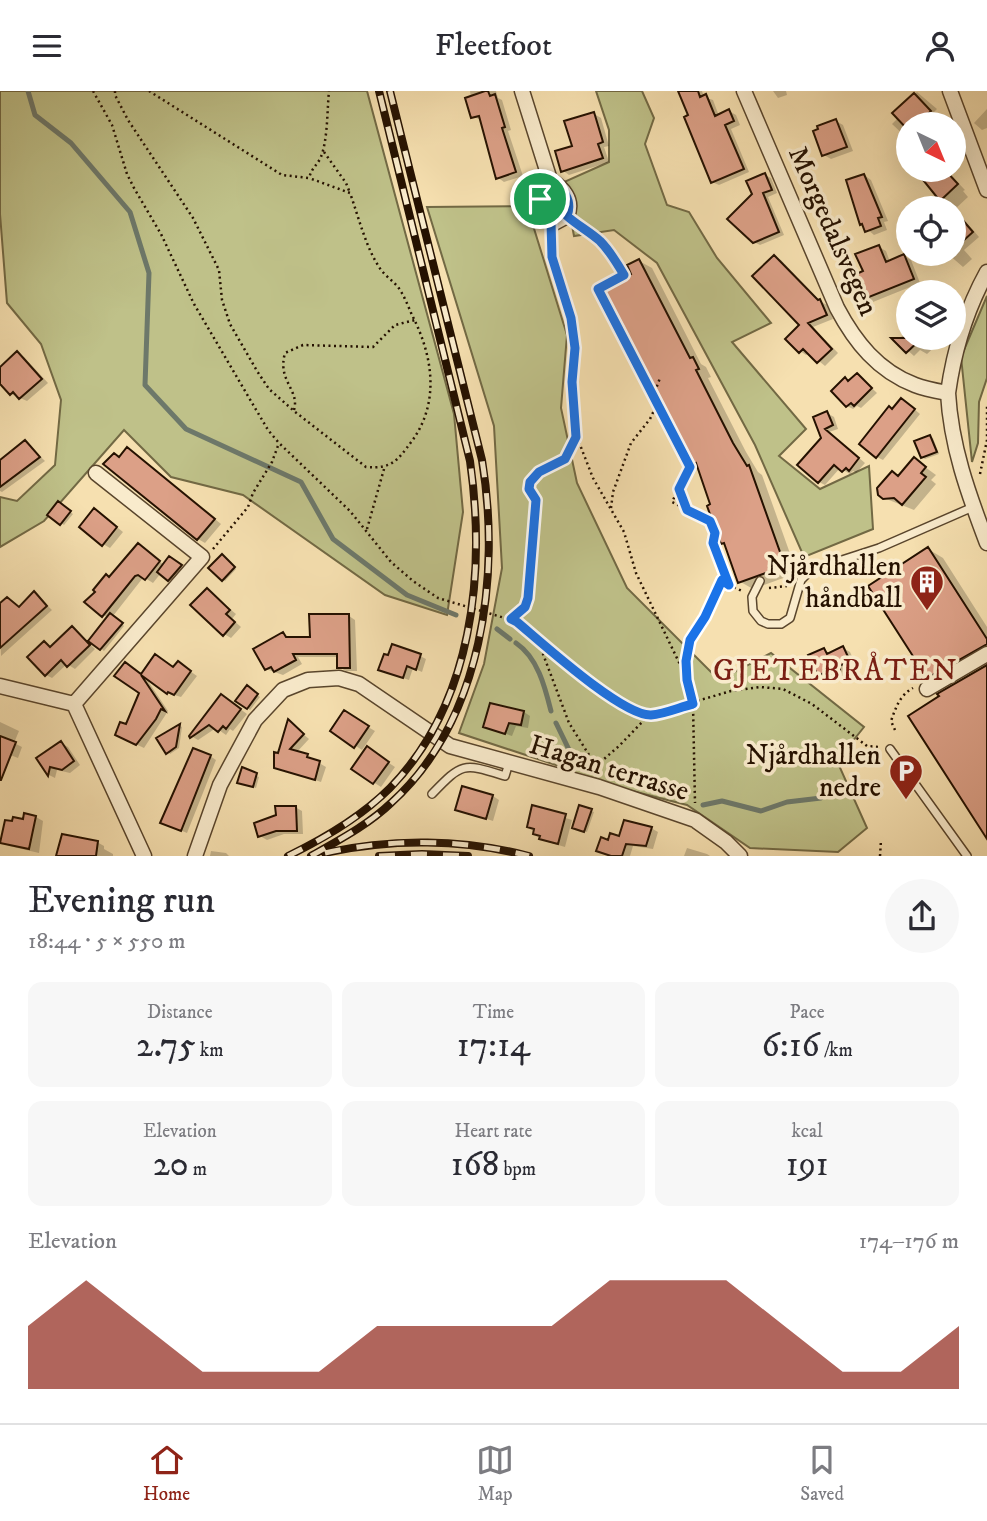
<!DOCTYPE html>
<meta charset="utf-8">
<style>
:root{--surface:#fff;--page:#f7f7f7;--text:#2b2b33;--muted:#7c7c81;--line:#e1e1e2;--accent:#8f2418}
body{margin:0;font-family:"IM FELL DW Pica",serif;background:var(--page);color:var(--text);height:100vh;display:flex;flex-direction:column;font-size:26px;white-space:nowrap}
*{box-sizing:border-box;margin:0}
p{font-size:23px;color:var(--muted)}
.icon{flex:none;width:38px;height:38px;fill:none;stroke:currentColor;stroke-width:2;stroke-linecap:round;stroke-linejoin:round}
.map{position:relative;height:765px;overflow:hidden}
.sheet{display:flex;flex-direction:column;background:var(--surface);flex:1}
.sheet>*{flex:none}
.needle{width:46px;rotate:137deg}
.tools{position:absolute;left:896px;top:21px;display:grid;gap:14px}
.tools a{display:grid;place-items:center;width:70px;height:70px;border-radius:50%;background:var(--surface);box-shadow:0 7px 28px #0002;font-size:35px}
.pin{position:absolute;display:grid;place-items:center;width:60px;height:60px;color:#fff;margin:-30px;border:4px solid #fff;border-radius:50%;box-shadow:0 2px 7px #0007}
.round{display:grid;place-items:center;flex:none;width:74px;height:74px;border-radius:37px;background:var(--page)}
.headline{display:flex;align-items:center;justify-content:space-between;height:119px;padding:0 28px}
h1{font-size:38px;font-weight:600;line-height:52px}
.stats{display:grid;grid-template-columns:repeat(3,1fr);gap:10px;height:119px;padding:7px 28px}
.stats div{display:grid;align-content:center;border-radius:14px;background:var(--page);text-align:center}
.stats b{font-size:35px;font-weight:600}
.stats small{font-size:19px;font-weight:400}
.stats p{font-size:19px}
.chart{height:196px;padding:14px 28px}
.chart p{display:flex;justify-content:space-between}
.chart svg{width:100%;height:126px;margin-top:7px;fill:var(--accent);opacity:.7}
header{display:flex;justify-content:space-between;align-items:center;height:91px;padding:0 28px;background:var(--surface);font-size:32px;font-weight:600}
.tabs{display:flex;justify-content:space-around;align-items:center;height:98px;border-top:2px solid var(--line);background:var(--surface);font-size:19px;color:var(--muted)}
.tabs a{display:grid;justify-items:center;gap:4px}
.tabs .current{color:var(--accent)}
.map>svg:first-child{display:block}
.green{fill:#bfc189;stroke:#726944;stroke-width:2}
.shadow{fill:#0003}
.lines{fill:none;stroke-linecap:round;stroke-linejoin:round}
.stream{stroke:#6d786a;stroke-width:5}
.building{fill:#dca087;stroke:#251100;stroke-width:2}
.service-casing{stroke:#59452c;stroke-width:10}
.minor-casing{stroke:#59452c;stroke-width:17}
.path{stroke:#251100;stroke-width:2.5;stroke-dasharray:2 3.5;stroke-linecap:butt}
.service{stroke:#f9ebcc;stroke-width:7}
.minor{stroke:#f9ebcc;stroke-width:14}
.rail-casing{stroke:#251100;stroke-width:8}
.rail{stroke:#f9ebcc;stroke-width:5;stroke-dasharray:16;stroke-linecap:butt}
.route-casing{stroke:#fff;stroke-width:14}
.route{stroke:#1a73e8;stroke-width:9}
.labels{text-anchor:middle;dominant-baseline:central;stroke-width:7;stroke-linejoin:round;paint-order:stroke}
.street-label{font-size:28px;fill:#251100;stroke:#f9ebcc}
.poi-label{font-size:28px;fill:#251100;stroke:#f9ebcc;text-anchor:end}
.neighbourhood-label{font-size:30px;letter-spacing:2px;fill:#7a1f14;stroke:#f9ebcc}
</style>
<header><svg class="icon" aria-label="menu" viewBox="0 0 24 24"><path d="M4 6h16M4 12h16M4 18h16"/></svg>Fleetfoot<svg class="icon" aria-label="person" viewBox="0 0 24 24"><circle cx="12" cy="8" r="4"/><path d="M4 21q1-7 8-7t8 7"/></svg></header>
<div class="map">
<svg width="987" height="765" viewBox="0 0 987 765">
<rect width="100%" height="100%" fill="#f6e0b0"/>
<filter id="stains"><feTurbulence type="fractalNoise" baseFrequency=".00286" numOctaves="4"/><feColorMatrix values="0 0 0 0 .2 0 0 0 0 .09 0 0 0 0 .02 0 0 0 .5 -.17"/></filter>
<radialGradient id="worn" r=".72"><stop offset=".6" stop-color="#630" stop-opacity="0"/><stop offset="1" stop-color="#630" stop-opacity=".3"/></radialGradient>
<path class="green" d="M 0,0 L 367,0 L 454,323 L 463,421 L 447,524 L 385,504 L 243,404 L 171,386 L 124,339 L 44,430 L 0,456 L 0,406 L 17,410 L 55,374 L 61,309 L 41,253 L 7,212 L 0,123 Z
M 596,0 L 642,0 L 654,27 L 645,53 L 667,114 L 689,121 L 717,167 L 771,232 L 732,251 L 806,338 L 779,365 L 820,398 L 869,375 L 873,438 L 804,466 L 755,354 L 657,172 L 614,139 L 574,145 L 564,91 L 609,71 L 609,39 Z
M 527,115 L 567,244 L 561,317 L 577,392 L 627,497 L 719,589 L 771,562 L 864,636 L 837,670 L 867,737 L 838,761 L 750,757 L 687,714 L 593,690 L 562,676 L 459,642 L 484,573 L 502,477 L 494,335 L 427,116 Z
M 987,205 L 987,287 L 979,311 L 978,352 L 972,371 L 961,266 Z"/>
<path class="shadow" d="M 470,0 L 496,0 L 498,7 L 502,9 L 511,39 L 508,40 L 523,85 L 504,91 L 497,86 L 482,29 L 473,26 Z
M 680,0 L 702,0 L 704,6 L 713,9 L 719,25 L 729,20 L 736,24 L 740,34 L 731,38 L 749,81 L 719,94 L 712,91 L 691,25 Z
M 773,0 L 786,0 L 787,4 L 778,7 Z
M 917,1 L 937,18 L 933,22 L 937,25 L 928,33 L 908,33 L 908,48 L 892,33 L 898,27 L 894,23 Z
M 987,18 L 987,37 L 982,39 L 974,32 Z
M 594,23 L 601,27 L 609,55 L 604,56 L 609,71 L 569,84 L 562,79 Z
M 836,30 L 843,34 L 853,60 L 831,68 L 824,64 Z
M 925,79 L 946,79 L 965,99 L 963,100 L 968,106 L 954,119 L 947,115 L 928,94 L 921,83 Z
M 765,84 L 771,87 L 777,102 L 768,106 L 784,144 L 760,154 L 754,151 L 754,104 Z
M 864,84 L 871,89 L 888,130 L 884,131 L 887,139 L 874,144 L 861,133 Z
M 959,127 L 966,131 L 979,146 L 964,159 L 972,168 L 963,176 L 948,163 L 954,163 L 954,132 Z
M 879,156 L 886,160 L 890,171 L 904,165 L 911,169 L 920,192 L 873,211 L 866,207 Z
M 775,166 L 781,169 L 820,210 L 827,214 L 833,228 L 813,236 L 838,262 L 825,275 L 809,262 L 806,264 L 800,260 L 801,234 Z
M 639,170 L 652,177 L 701,273 L 706,276 L 711,286 L 708,287 L 746,361 L 758,381 L 762,384 L 797,482 L 753,498 L 739,490 L 727,454 L 722,452 L 713,415 L 699,377 L 692,373 L 634,184 Z
M 934,193 L 943,201 L 925,201 Z
M 908,239 L 908,247 L 942,249 L 927,263 L 920,259 L 914,265 L 897,250 Z
M 18,262 L 24,266 L 48,292 L 27,310 L 11,303 L 0,283 L 0,278 Z
M 858,284 L 877,302 L 861,317 L 857,315 L 853,318 L 847,315 L 849,291 Z
M 907,312 L 920,323 L 883,369 L 877,366 L 893,319 Z
M 827,322 L 834,326 L 838,338 L 829,341 L 865,372 L 856,382 L 853,380 L 850,383 L 840,377 L 825,394 L 819,391 Z
M 930,346 L 933,347 L 939,363 L 925,368 L 922,366 Z
M 25,351 L 45,370 L 2,401 L 0,400 L 0,372 Z
M 134,362 L 221,433 L 205,452 L 198,448 L 120,367 Z
M 914,368 L 936,384 L 931,389 L 936,393 L 914,419 L 884,407 Z
M 61,414 L 73,423 L 64,434 L 61,432 Z
M 102,424 L 123,441 L 110,457 L 103,453 Z
M 145,458 L 164,474 L 170,467 L 184,477 L 172,490 L 161,482 L 153,492 L 145,487 L 142,488 L 113,525 L 124,535 L 104,560 L 91,549 L 108,527 L 86,511 Z
M 928,458 L 943,467 L 987,536 L 987,568 L 943,594 L 928,586 Z
M 225,467 L 236,478 L 225,490 L 223,488 Z
M 207,499 L 236,523 L 232,528 L 241,536 L 231,547 L 224,543 Z
M 34,502 L 52,519 L 1,565 L 0,530 L 20,517 Z
M 349,525 L 355,529 L 357,580 L 346,580 L 339,576 L 339,566 L 298,566 L 302,573 L 283,584 L 266,578 L 283,543 L 291,547 L 311,548 Z
M 72,537 L 95,558 L 75,578 L 67,573 L 52,587 L 46,584 L 44,552 L 51,557 Z
M 843,557 L 850,561 L 856,574 L 845,579 L 846,583 L 838,587 L 833,584 L 826,587 L 819,583 L 824,559 L 831,563 Z
M 420,565 L 426,568 L 422,581 L 413,577 L 409,589 L 386,581 Z
M 125,573 L 142,584 L 184,576 L 197,585 L 181,606 L 168,602 L 144,584 L 168,620 L 144,657 L 123,647 L 141,602 Z
M 247,597 L 260,606 L 250,619 L 238,609 Z
M 228,609 L 247,623 L 233,640 L 230,638 L 226,644 L 216,637 L 198,649 L 191,645 Z
M 524,621 L 530,625 L 528,637 L 516,635 L 512,645 L 485,636 Z
M 344,622 L 375,640 L 362,659 L 332,639 Z
M 0,631 L 19,640 L 14,652 L 22,656 L 18,667 L 0,660 Z
M 289,631 L 309,648 L 296,662 L 307,665 L 326,676 L 321,691 L 276,676 Z
M 180,635 L 182,636 L 179,657 L 170,663 L 159,648 Z
M 61,652 L 68,656 L 80,674 L 70,682 L 57,679 L 55,687 L 49,684 L 38,668 Z
M 374,662 L 395,676 L 381,696 L 353,678 Z
M 210,665 L 216,669 L 187,742 L 168,734 Z
M 243,679 L 259,686 L 256,697 L 242,692 Z
M 493,705 L 499,709 L 493,730 L 457,718 Z
M 295,716 L 302,720 L 303,743 L 284,743 L 267,749 L 260,745 L 277,725 Z
M 534,717 L 572,729 L 565,756 L 548,751 L 529,735 Z
M 591,720 L 594,721 L 587,741 L 577,738 Z
M 36,726 L 43,730 L 39,762 L 9,755 L 2,751 L 24,730 Z
M 651,737 L 658,741 L 653,758 L 633,755 L 630,765 L 611,765 L 609,751 Z
M 97,751 L 104,755 L 104,758 L 113,763 L 113,765 L 58,765 Z
M 687,757 L 707,763 L 710,765 L 684,765 Z
M 211,760 L 226,762 L 229,765 L 210,765 Z"/>
<g class="lines">
<path class="stream" d="M 28,0 L 35,24 L 71,52 L 130,121 L 149,182 L 145,294 L 186,338 L 301,391 L 333,448 L 407,504 L 456,524
M 497,538 L 510,548
M 516,552 C 538,567 545,596 551,620
M 556,632 L 576,673
M 703,714 L 722,710 L 761,720 L 787,711 L 821,707"/>
</g>
<path class="building" d="M 485,0 L 488,0 L 490,5 L 495,3 L 505,36 L 502,37 L 516,81 L 496,88 L 479,25 L 471,27 L 465,7 Z
M 678,0 L 698,0 L 700,6 L 706,3 L 715,25 L 729,18 L 734,30 L 725,34 L 744,78 L 711,92 L 684,26 L 688,24 Z
M 914,2 L 931,20 L 918,33 L 908,33 L 908,39 L 892,22 Z
M 594,21 L 603,51 L 598,53 L 603,67 L 561,81 L 555,60 L 572,55 L 564,30 Z
M 836,28 L 847,56 L 822,65 L 813,40 L 818,38 L 817,35 Z
M 915,79 L 945,79 L 958,93 L 940,110 Z
M 765,82 L 772,99 L 763,102 L 779,141 L 753,152 L 727,128 L 752,103 L 746,90 Z
M 864,83 L 882,126 L 878,127 L 881,135 L 865,141 L 862,133 L 860,134 L 846,89 Z
M 954,119 L 973,141 L 954,158 Z
M 879,154 L 886,171 L 904,163 L 914,188 L 864,208 L 854,184 L 863,180 L 855,163 Z
M 774,164 L 818,209 L 820,208 L 827,224 L 808,232 L 832,258 L 817,272 L 803,258 L 799,262 L 785,248 L 799,234 L 752,185 Z
M 639,168 L 690,267 L 693,266 L 699,278 L 696,279 L 733,352 L 747,375 L 749,374 L 785,475 L 738,492 L 724,452 L 721,453 L 707,415 L 710,413 L 696,372 L 691,375 L 601,199 L 631,183 L 627,174 Z
M 891,247 L 922,247 L 906,262 Z
M 17,260 L 42,288 L 19,308 L 13,301 L 10,304 L 0,293 L 0,276 Z
M 857,282 L 872,297 L 854,315 L 851,312 L 846,316 L 831,300 L 845,286 L 848,290 Z
M 901,307 L 915,318 L 876,367 L 859,353 L 889,315 L 892,318 Z
M 827,320 L 833,334 L 825,338 L 859,367 L 849,380 L 846,377 L 842,381 L 834,374 L 818,392 L 797,374 L 821,347 L 813,326 Z
M 930,344 L 937,361 L 921,367 L 914,350 Z
M 25,349 L 40,366 L 0,396 L 0,369 Z
M 127,356 L 215,428 L 197,449 L 103,373 L 114,362 L 119,366 Z
M 914,366 L 926,376 L 921,382 L 926,386 L 902,414 L 894,407 L 883,408 L 878,404 L 877,397 L 892,380 L 898,385 Z
M 58,410 L 71,420 L 60,434 L 47,424 Z
M 94,417 L 117,436 L 102,455 L 79,436 Z
M 138,452 L 160,470 L 145,489 L 138,484 L 135,485 L 102,526 L 84,511 L 95,501 L 93,499 L 106,483 L 109,486 Z
M 928,456 L 987,548 L 987,553 L 927,587 L 868,495 Z
M 222,463 L 235,476 L 222,490 L 208,477 Z
M 169,465 L 182,474 L 168,490 L 157,481 Z
M 207,497 L 230,519 L 226,523 L 235,531 L 223,545 L 190,514 Z
M 34,500 L 47,515 L 0,557 L 0,512 L 7,506 L 19,516 Z
M 110,522 L 123,532 L 100,559 L 88,550 Z
M 309,523 L 349,523 L 350,577 L 337,577 L 337,563 L 293,563 L 296,569 L 274,581 L 271,576 L 265,579 L 253,558 L 283,541 L 286,546 L 310,546 Z
M 72,535 L 90,554 L 67,576 L 61,569 L 45,585 L 27,566 L 44,550 L 50,556 Z
M 392,553 L 421,563 L 416,579 L 407,575 L 403,587 L 378,579 L 384,563 L 388,564 Z
M 843,555 L 850,570 L 839,575 L 840,579 L 829,584 L 827,580 L 818,585 L 808,564 L 824,557 L 827,563 Z
M 155,563 L 173,576 L 178,570 L 191,580 L 174,604 L 168,601 L 167,603 L 141,584 L 165,620 L 161,618 L 156,628 L 136,654 L 115,644 L 120,631 L 126,633 L 139,602 L 114,585 L 125,571 L 141,583 Z
M 987,574 L 987,748 L 908,625 L 939,605 L 937,603 Z
M 247,594 L 258,603 L 247,618 L 235,610 Z
M 221,603 L 241,618 L 226,638 L 223,635 L 218,641 L 209,634 L 190,647 L 189,645 Z
M 490,612 L 524,620 L 521,634 L 509,632 L 505,643 L 483,636 Z
M 344,619 L 369,635 L 354,657 L 330,640 Z
M 288,628 L 304,643 L 290,658 L 308,663 L 307,666 L 320,670 L 315,689 L 274,677 L 274,661 L 278,662 Z
M 180,633 L 176,656 L 166,663 L 156,647 Z
M 0,645 L 16,651 L 1,689 L 0,689 Z
M 61,650 L 74,670 L 62,679 L 50,676 L 48,685 L 36,667 Z
M 367,655 L 389,671 L 373,693 L 351,678 Z
M 193,657 L 211,664 L 181,740 L 160,732 Z
M 242,676 L 257,682 L 253,696 L 237,692 Z
M 462,695 L 493,704 L 486,728 L 455,719 Z
M 532,714 L 566,723 L 558,753 L 539,748 L 540,745 L 533,743 L 534,738 L 527,736 Z
M 579,714 L 592,718 L 584,741 L 572,737 Z
M 275,715 L 296,715 L 297,740 L 276,740 L 258,746 L 254,732 L 276,724 Z
M 24,722 L 36,725 L 29,758 L 0,752 L 5,729 L 12,730 L 13,726 L 23,728 Z
M 624,729 L 652,736 L 646,755 L 626,753 L 622,765 L 611,765 L 596,760 L 601,746 L 608,749 L 610,742 L 619,745 Z
M 62,743 L 98,750 L 96,765 L 56,765 Z"/>
<g class="lines">
<g class="service-casing">
<path id="service" d="M 567,125 C 577,134 588,140 598,149 C 608,157 615,169 621,181
M 760,490 L 752,506 L 753,520 L 761,530 L 768,533 L 781,533 L 790,527 L 801,489 L 811,479 L 879,457 L 973,416
M 890,658 L 967,765
M 432,703 C 463,671 463,672 505,685 L 509,672"/>
</g>
<g class="minor-casing">
<path id="minor" d="M 522,0 L 550,89 C 563,97 574,109 567,125 L 554,132 L 545,126 C 538,112 539,101 550,89
M 744,0 L 837,217 C 855,251 878,280 915,294 C 925,298 937,300 948,302 C 951,355 968,402 987,452
M 950,0 L 987,99
M 948,302 C 954,259 966,219 987,181
M 0,595 L 74,613 L 144,765
M 927,598 L 987,563
M 74,613 L 202,466 L 96,382
M 195,765 L 220,694 L 255,629 L 283,599 L 308,589 L 339,587 L 359,593 L 450,655 L 599,696 L 695,729 L 726,751 L 740,765"/>
</g>
<path class="path" d="M 93,0 L 112,34 L 127,83 L 134,97 L 161,143 L 194,213 L 268,339 L 279,352 L 350,420 L 391,471 L 413,490 L 438,507 L 518,531 L 569,574 L 621,612 L 649,624 L 731,600 L 760,596 L 783,598 L 812,613 L 867,655 L 879,656
M 115,0 L 115,4 L 128,29 L 193,127 L 219,179 L 222,209 L 230,233 L 257,280 L 269,298 L 294,320 L 366,376 C 392,378 397,370 412,350 C 440,311 433,265 412,224 C 408,215 404,204 398,196 C 392,189 384,184 379,176 C 365,154 359,127 350,102 L 309,87
M 149,0 L 282,84 L 309,87 C 312,77 316,75 320,68 C 328,51 327,19 329,0
M 324,61 L 346,92 L 350,102
M 551,146 L 552,166 L 571,227 L 575,257 L 572,291 L 575,341 L 593,387 L 624,441 L 636,482 L 687,588 L 693,613 L 695,712
M 615,189 L 598,198 L 689,376 L 672,411 L 710,430 L 714,442 L 713,452 L 729,494 L 722,489 L 705,526 L 690,549 L 686,570 L 687,585
M 653,306 L 660,287
M 294,319 C 300,299 277,290 285,262 L 303,254 L 373,256 L 395,234 L 415,229
M 980,383 L 987,349 L 987,314
M 679,399 L 687,419
M 611,417 L 613,401 L 631,352 L 650,328 L 657,313
M 367,438 L 384,378
M 213,458 L 248,416 L 253,402 L 272,371 L 279,352
M 729,494 L 742,500
M 769,497 L 787,495
M 512,527 L 525,516 L 528,507 L 535,409 L 529,398 C 533,377 554,379 566,366 C 571,361 574,352 576,346
M 537,547 L 569,632 L 596,675 L 596,681
M 895,639 L 891,630 C 896,616 900,604 913,597
M 596,675 L 619,655 L 649,624
M 880,765 L 881,749"/>
<use href="#service" class="service"/>
<use href="#minor" class="minor"/>
<g class="rail-casing">
<path id="rail" d="M 325,762 C 392,747 463,748 529,765
M 288,765 C 325,747 361,726 390,697 C 473,612 486,482 470,370 L 379,0
M 311,765 C 339,749 368,734 391,712 C 483,629 501,484 482,369 L 390,0
M 379,765 L 422,763 L 468,765"/>
</g>
<use href="#rail" class="rail"/>
</g>
<g class="lines">
<g class="route-casing">
<path id="route" d="M 550,89 C 563,97 573,109 567,125 C 577,134 590,141 600,150 C 610,160 617,172 624,184 L 598,198 L 690,376 L 679,398 L 687,419 L 710,430 L 715,442 L 713,452 L 729,494 L 722,489 L 705,526 L 690,549 L 686,570 L 687,589 L 693,613 C 680,616 665,623 651,624 C 622,625 541,551 517,531 L 511,528 L 525,516 L 528,507 L 536,409 L 529,398 L 530,391 L 539,381 L 565,368 L 576,346 L 572,291 L 575,257 L 571,227 L 552,166 L 551,131 C 535,120 538,101 550,89 Z"/>
</g>
<use href="#route" class="route"/>
</g>
<defs>
<g id="building-pin" transform="scale(1.75)"><path d="M0 17L-7.5 6A9.5 9.5 0 1 1 7.5 6Z" fill="#8f2418" stroke="#f9ebcc"/><path d="M-4-6H4V6H1V3H-1V6H-4ZM-2.5-4.3h1.7v1.8h-1.7ZM.8-4.3h1.7v1.8H.8ZM-2.5-1h1.7V.8h-1.7ZM.8-1h1.7V.8H.8Z" fill="#fff"/></g>
<g id="parking-pin" transform="scale(1.75)"><path d="M0 17L-7.5 6A9.5 9.5 0 1 1 7.5 6Z" fill="#8f2418" stroke="#f9ebcc"/><path d="M-3.5-5.5H1a3.5 3.5 0 0 1 0 7H-1V5.5H-3.5ZM-1-3.4V-.6H.8a1.4 1.4 0 0 0 0-2.8Z" fill="#fff"/></g>
</defs>
<g fill-rule="evenodd">
<use href="#building-pin" x="927" y="491"/>
<use href="#parking-pin" x="906" y="680"/>
</g>
<g class="labels">
<g class="street-label">
<text transform="translate(833 140) rotate(66)">Morgedalsvegen</text>
<text transform="translate(609 677) rotate(17)">Hagan terrasse</text>
</g>
<g class="poi-label">
<text x="902" y="475">Njårdhallen<tspan x="902" dy="32">håndball</tspan></text>
<text x="881" y="664">Njårdhallen<tspan x="881" dy="32">nedre</tspan></text>
</g>
<g class="neighbourhood-label">
<text x="836" y="580">GJETEBRÅTEN</text>
</g>
</g>
<rect width="100%" height="100%" filter="url(#stains)"/>
<rect width="100%" height="100%" fill="url(#worn)"/>
</svg>
<div class="tools">
<a><svg class="needle" viewBox="-14 -14 28 28"><path d="M0-13l5 13h-10z" fill="#e53935"/><path d="M0 13l5-13h-10z" fill="#7c7c81"/></svg></a>
<a><svg class="icon" aria-label="locate" viewBox="0 0 24 24"><circle cx="12" cy="12" r="6"/><path d="M12 2v4M12 18v4M2 12h4M18 12h4"/></svg></a>
<a><svg class="icon" aria-label="layers" viewBox="0 0 24 24"><path d="M12 4l9 5-9 5-9-5zM3 14l9 5 9-5"/></svg></a>
</div>
<div class="pin" style="left:540px;top:108px;background:#1e9e55"><svg class="icon" aria-label="arrive" viewBox="0 0 24 24"><path d="M6 21V4h12l-3 4 3 4H6"/></svg></div>
</div>
<section class="sheet">
<div class="headline"><div><h1>Evening run</h1><p>18:44 · 5 × 550 m</p></div><a class="round"><svg class="icon" aria-label="share" viewBox="0 0 24 24"><path d="M12 15V3M7 8l5-5 5 5M5 13v7h14v-7"/></svg></a></div>
<div class="stats">
<div><p>Distance</p><b>2.75<small> km</small></b></div>
<div><p>Time</p><b>17:14</b></div>
<div><p>Pace</p><b>6:16<small> /km</small></b></div>
</div>
<div class="stats">
<div><p>Elevation</p><b>20<small> m</small></b></div>
<div><p>Heart rate</p><b>168<small> bpm</small></b></div>
<div><p>kcal</p><b>191</b></div>
</div>
<div class="chart"><p><span>Elevation</span>174–176 m</p>
<svg viewBox="0 0 160 44" preserveAspectRatio="none"><path d="M0 44V22L10 6L20 22L30 38L40 38L50 38L60 22L70 22L80 22L90 22L100 6L110 6L120 6L130 22L140 38L150 38L160 22V44z"/></svg>
</div>
</section>
<nav class="tabs">
<a class="current"><svg class="icon" aria-label="home" viewBox="0 0 24 24"><path d="M3 11l9-7 9 7M6 9v11h12V9"/></svg>Home</a>
<a><svg class="icon" aria-label="map" viewBox="0 0 24 24"><path d="M3 6l6-2 6 2 6-2v14l-6 2-6-2-6 2zM9 4v14M15 6v14"/></svg>Map</a>
<a><svg class="icon" aria-label="saved" viewBox="0 0 24 24"><path d="M7 4h10v16l-5-4-5 4z"/></svg>Saved</a>
</nav>
